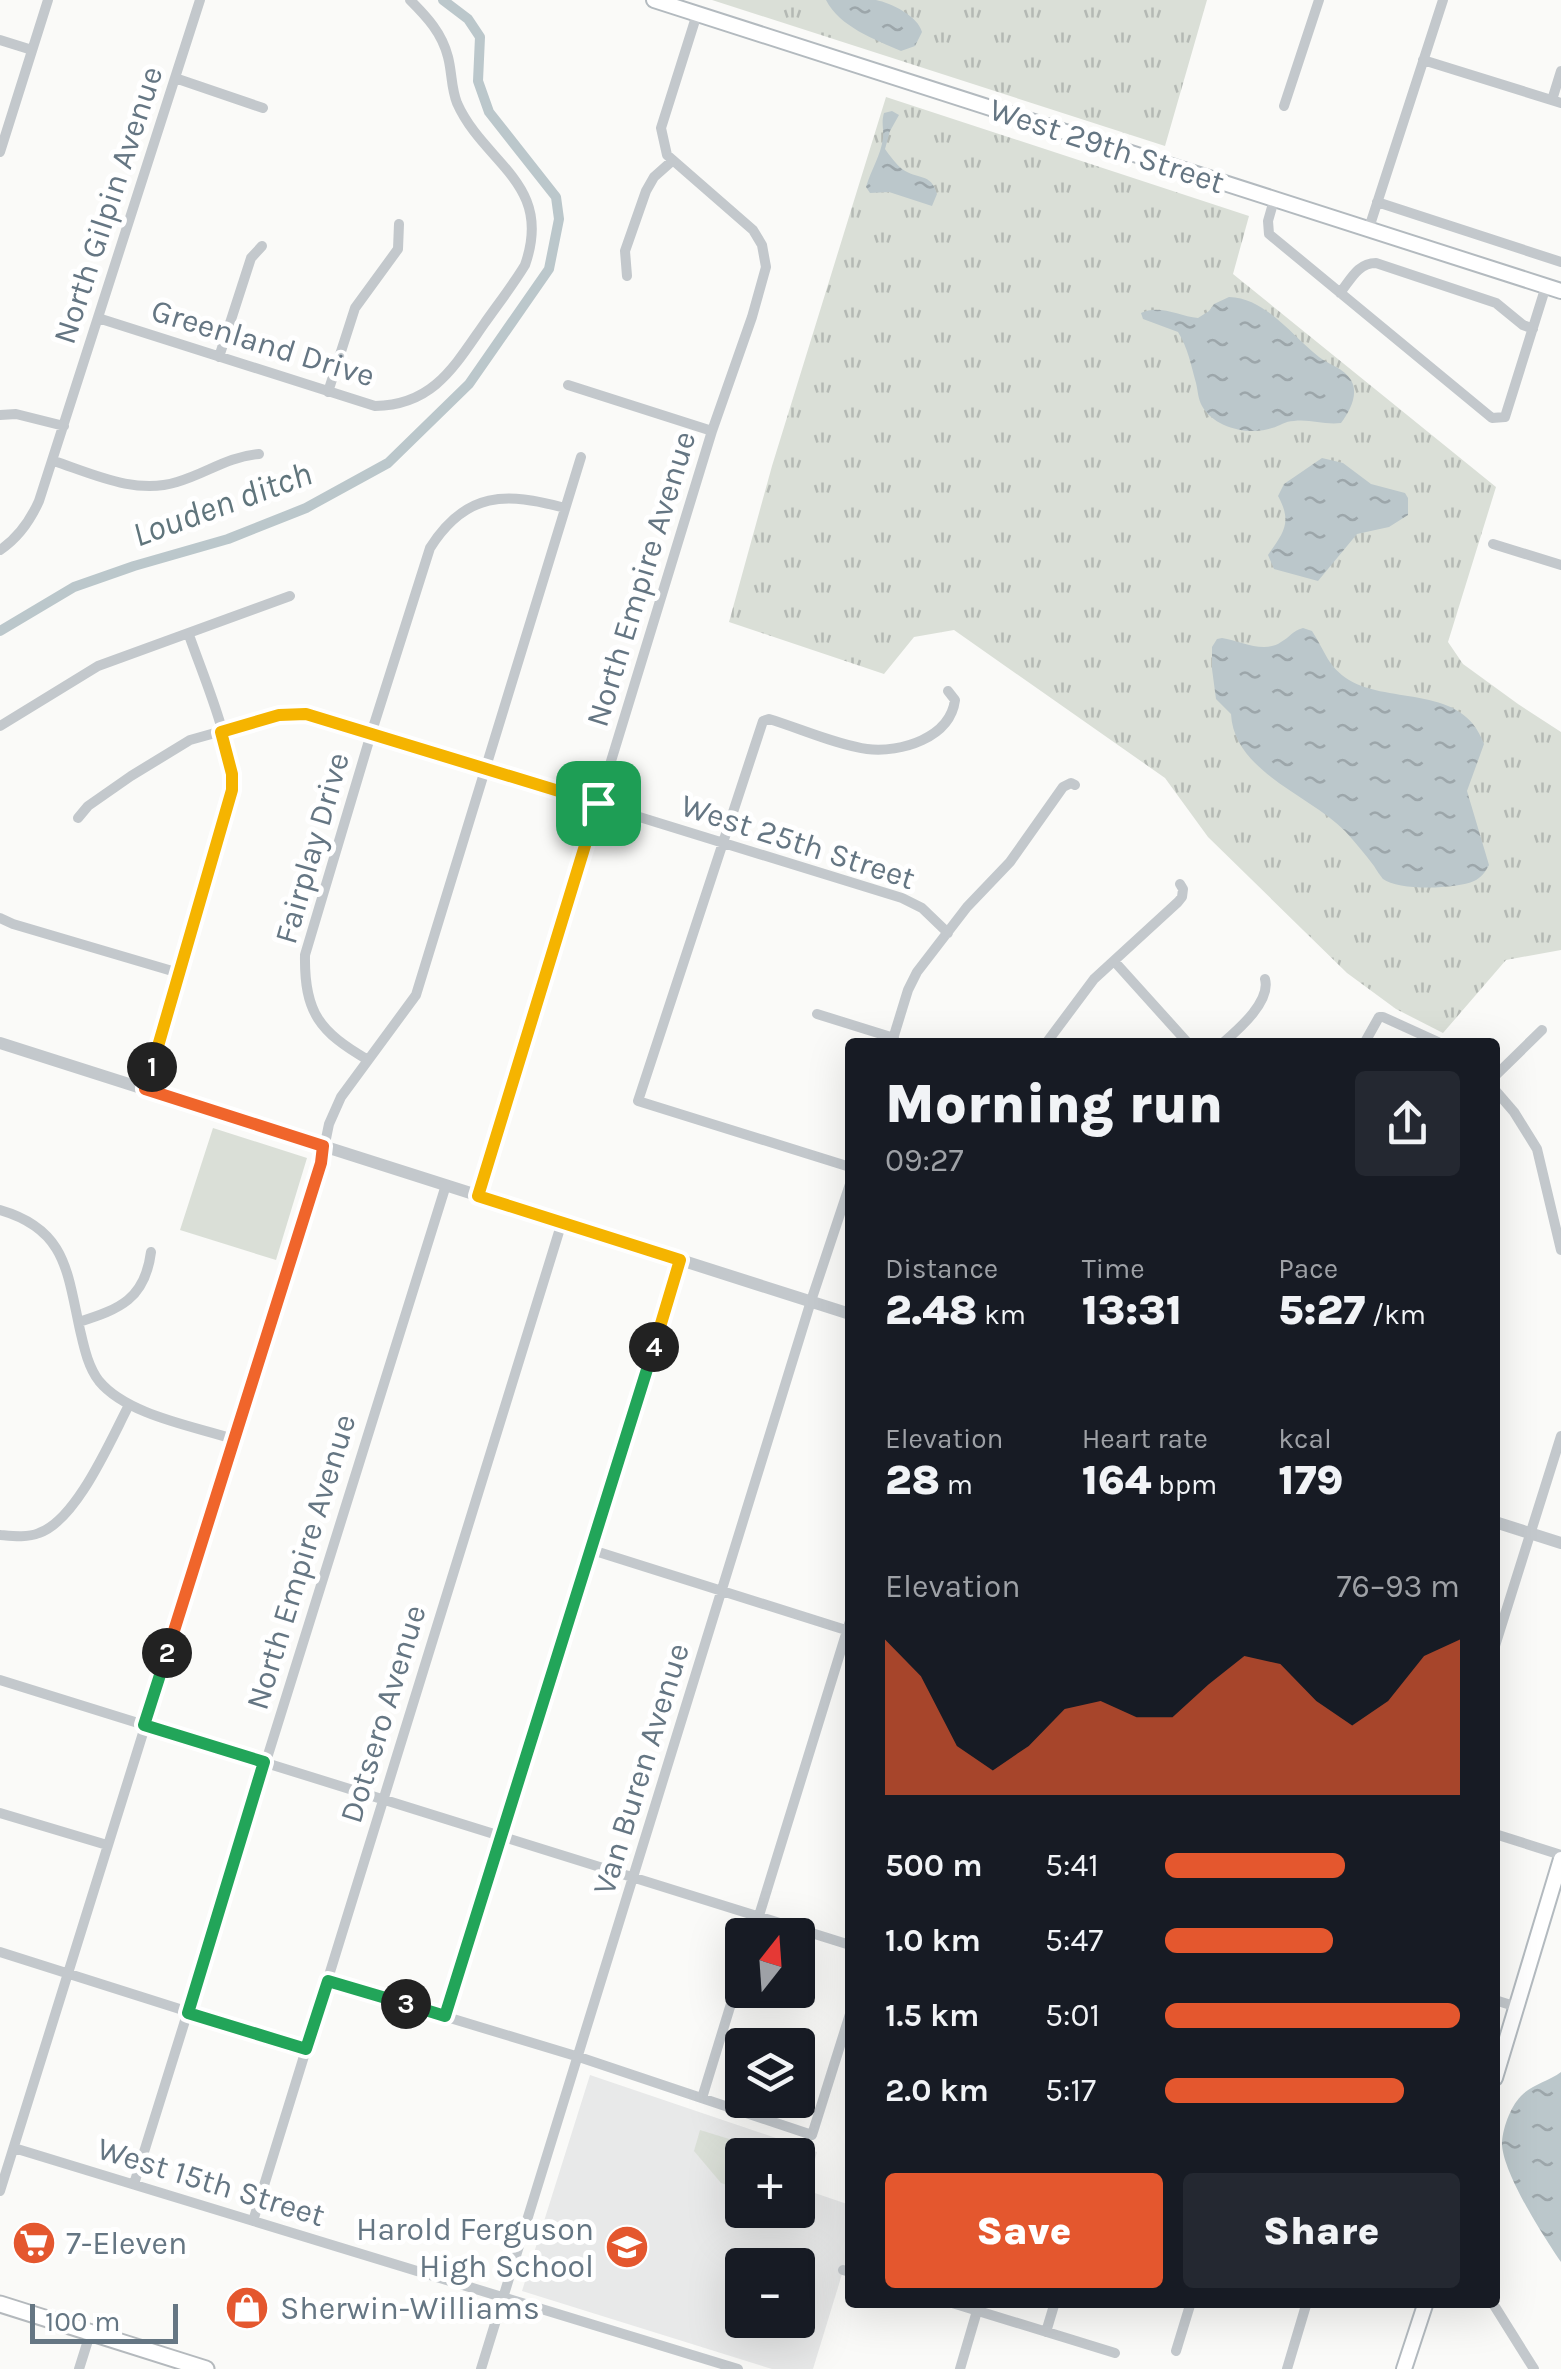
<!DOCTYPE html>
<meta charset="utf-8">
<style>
:root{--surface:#171b24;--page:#242831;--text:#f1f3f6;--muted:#9ea1a6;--accent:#e4572e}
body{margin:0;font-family:Karla,sans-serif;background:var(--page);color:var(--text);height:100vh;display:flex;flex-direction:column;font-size:38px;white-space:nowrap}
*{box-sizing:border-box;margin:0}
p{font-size:32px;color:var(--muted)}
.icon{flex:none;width:55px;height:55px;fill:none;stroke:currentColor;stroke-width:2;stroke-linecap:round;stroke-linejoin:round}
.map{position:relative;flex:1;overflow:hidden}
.drawer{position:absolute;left:845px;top:1038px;width:655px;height:1270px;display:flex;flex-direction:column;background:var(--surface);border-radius:10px;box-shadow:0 10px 40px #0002}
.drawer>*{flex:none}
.needle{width:65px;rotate:17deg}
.controls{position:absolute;left:725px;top:1918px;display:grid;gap:20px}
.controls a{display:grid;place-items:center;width:90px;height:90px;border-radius:10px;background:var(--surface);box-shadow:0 10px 40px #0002;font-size:50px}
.scale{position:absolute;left:30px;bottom:25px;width:148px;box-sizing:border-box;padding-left:10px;border:5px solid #657683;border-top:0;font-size:28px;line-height:35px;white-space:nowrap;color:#657683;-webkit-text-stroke:8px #fff;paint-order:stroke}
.pin{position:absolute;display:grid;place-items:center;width:85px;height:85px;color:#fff;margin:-42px;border-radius:20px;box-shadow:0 5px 15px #0006}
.km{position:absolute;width:50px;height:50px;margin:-25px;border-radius:50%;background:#222;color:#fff;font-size:28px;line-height:50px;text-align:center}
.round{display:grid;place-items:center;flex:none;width:105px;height:105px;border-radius:10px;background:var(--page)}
.overview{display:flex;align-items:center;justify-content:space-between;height:170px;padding:0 40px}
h1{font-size:55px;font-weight:800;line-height:75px}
.figures{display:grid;grid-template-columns:repeat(3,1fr);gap:15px;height:170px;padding:10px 40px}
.figures div{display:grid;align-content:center}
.figures b{font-size:42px;font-weight:800}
.figures small{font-size:28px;font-weight:400}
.figures p{font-size:28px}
.chart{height:280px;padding:20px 40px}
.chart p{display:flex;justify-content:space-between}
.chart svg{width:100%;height:180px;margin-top:10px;fill:var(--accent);opacity:.7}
.button{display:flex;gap:20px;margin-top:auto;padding:20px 40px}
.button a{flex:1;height:115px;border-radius:10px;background:var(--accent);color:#fff;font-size:40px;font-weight:800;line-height:115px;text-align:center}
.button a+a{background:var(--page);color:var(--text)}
ul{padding:0 40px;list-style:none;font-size:32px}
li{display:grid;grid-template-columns:160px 120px 1fr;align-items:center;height:75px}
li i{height:25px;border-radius:12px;background:var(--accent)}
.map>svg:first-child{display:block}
.built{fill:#e8e9e9;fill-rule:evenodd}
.grass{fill:url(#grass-tufts)}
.green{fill:#dadfd7}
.water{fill:url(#water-ripples)}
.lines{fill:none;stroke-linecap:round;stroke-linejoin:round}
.canal{stroke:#bbc7cb;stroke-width:10}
.secondary-casing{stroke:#b3babf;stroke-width:18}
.trunk-casing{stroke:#b4b9bd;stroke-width:19}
.minor{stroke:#c3c8cc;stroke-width:10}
.tertiary{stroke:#c3c8cc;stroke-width:12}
.secondary{stroke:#fff;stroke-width:14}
.trunk{stroke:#fff;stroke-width:15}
.split-1-casing{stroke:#fff;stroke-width:20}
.split-2-casing{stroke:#fff;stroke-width:20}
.split-3-casing{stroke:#fff;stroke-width:20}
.split-4-casing{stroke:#fff;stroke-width:20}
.split-5-casing{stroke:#fff;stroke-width:20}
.split-1{stroke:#f5b400;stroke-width:12}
.split-2{stroke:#f0652b;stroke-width:12}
.split-3{stroke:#22a559;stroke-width:12}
.split-4{stroke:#22a559;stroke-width:12}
.split-5{stroke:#f5b400;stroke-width:12}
.labels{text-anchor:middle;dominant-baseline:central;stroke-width:10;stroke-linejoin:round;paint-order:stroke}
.street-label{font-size:32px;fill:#657683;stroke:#fff}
.poi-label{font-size:32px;fill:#657683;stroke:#fff;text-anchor:start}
.water-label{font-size:35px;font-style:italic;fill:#60757c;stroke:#fff}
</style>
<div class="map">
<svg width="1561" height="2369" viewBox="0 0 1561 2369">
<defs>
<pattern id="grass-tufts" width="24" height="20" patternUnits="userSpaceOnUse" patternTransform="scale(2.5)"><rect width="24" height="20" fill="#dadfd7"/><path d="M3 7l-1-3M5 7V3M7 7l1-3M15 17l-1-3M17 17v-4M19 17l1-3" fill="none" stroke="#b4b9b4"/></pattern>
<pattern id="water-ripples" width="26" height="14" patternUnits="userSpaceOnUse" patternTransform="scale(2.5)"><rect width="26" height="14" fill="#bbc7cb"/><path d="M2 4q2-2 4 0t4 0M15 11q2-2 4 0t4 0" fill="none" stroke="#9ca6aa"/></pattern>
</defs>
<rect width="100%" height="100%" fill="#fafaf8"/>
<path class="built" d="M 590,2075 L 817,2152 L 806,2190 L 850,2205 L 850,2248 L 813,2369 L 772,2369 L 522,2291 ZM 742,2155 L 798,2155 L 798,2210 L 742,2210 ZM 742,2265 L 798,2265 L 798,2320 L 742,2320 Z"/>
<path class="grass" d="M 712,0 L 1207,0 L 1165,146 Z
M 886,97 L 1249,216 L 1233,274 L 1496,487 L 1448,642 L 1463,664 L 1518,704 L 1561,732 L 1561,950 L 1506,960 L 1443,1033 L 1396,1009 L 1347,973 L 1208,837 L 1165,778 L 954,630 L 914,637 L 884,674 L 729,622 L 772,466 Z"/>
<path class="green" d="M 213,1128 L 307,1158 L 276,1260 L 180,1230 Z
M 700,2130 L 765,2150 L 763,2155 L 742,2155 L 742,2190 L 721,2183 L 694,2151 Z"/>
<path class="water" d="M 826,0 C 841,0 861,0 876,0 C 891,3 918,16 922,32 L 915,46 L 901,51 C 874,39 840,27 826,0 Z
M 892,111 L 899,115 L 890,131 L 885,149 C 890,156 896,164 902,169 C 917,180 931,172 937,194 L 932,206 L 889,192 L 870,193 L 866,187 C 871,170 881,155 883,138 C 884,129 881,123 884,113 Z
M 1229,297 C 1266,298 1292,336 1319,357 C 1329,365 1344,368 1351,380 C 1359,394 1350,411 1341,423 C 1324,425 1310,419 1294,421 C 1285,421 1280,426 1272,428 C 1250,436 1214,428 1202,406 C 1198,399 1198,391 1196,383 C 1191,365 1188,348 1178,332 L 1143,319 L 1141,313 C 1159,304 1179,316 1198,318 L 1209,311 L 1214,304 Z
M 1322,458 L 1343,463 L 1371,484 L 1405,493 L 1408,498 L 1408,515 L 1389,527 L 1357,534 L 1318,581 L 1274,569 L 1268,555 C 1283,533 1293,523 1278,496 L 1284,484 Z
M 1303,628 L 1312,631 C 1325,651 1328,667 1349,680 C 1391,705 1463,684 1484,744 L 1467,791 L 1489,865 C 1486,871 1481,878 1474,881 C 1457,889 1398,891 1383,879 C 1382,878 1375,868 1374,866 C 1365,854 1355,842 1345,831 C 1310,795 1234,772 1231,714 L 1216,699 L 1212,669 L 1212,647 L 1217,639 L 1222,638 C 1241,641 1264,654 1281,642 C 1290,637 1292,631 1303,628 Z
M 1561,2072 L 1561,2262 C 1544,2237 1504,2175 1502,2145 C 1502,2130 1510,2107 1521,2096 C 1531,2085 1549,2081 1561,2072 Z"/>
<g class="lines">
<path class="canal" d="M 0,631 L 74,587 L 134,566 L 228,539 L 306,508 L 388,463 L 469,384 L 549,269 L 559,219 L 556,197 L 489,112 L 478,81 L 480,37 L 468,19 L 443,0"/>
<g class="secondary-casing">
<path id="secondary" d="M 654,0 L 1561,291
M 1495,2078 L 1561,1859
M 1404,2369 L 1426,2302"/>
</g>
<g class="trunk-casing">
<path id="trunk" d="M 0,2304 L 206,2369"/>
</g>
<path class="minor" d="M 0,40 L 32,50
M 1423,60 L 1561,103
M 175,78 L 263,108
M 1552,100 L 1561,71
M 1284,106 L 1319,0
M 0,152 L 48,0
M 1274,200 L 1268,221 L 1269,234 L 1492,418 L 1505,417 L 1546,286
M 1377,202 L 1561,262
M 1368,231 L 1443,0
M 627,276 L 625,251 L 646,191 L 654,177 L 672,161
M 1340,293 C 1351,279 1358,263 1376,263 L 1496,303 L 1523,325 L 1533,329
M 98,318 L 375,406 C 433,405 454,367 484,324 C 498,304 513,285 525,265 C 554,183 484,164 457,103 C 451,88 452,72 448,57 C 442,33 427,17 410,0
M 219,357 L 251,258 L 262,246
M 568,385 L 712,431
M 328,392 L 355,308 L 398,249 L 399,224
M 0,415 L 16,414 L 64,426
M 54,461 C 93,474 136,495 177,482 C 208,473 226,457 259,454
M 1493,544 L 1561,565
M 0,550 C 18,538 30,521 39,501 L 200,0
M 0,726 L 98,666 L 290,596
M 78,818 L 88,806 L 131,776 L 190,740 L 279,715 L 306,714 L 902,898 L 922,908 L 948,933
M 0,918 L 13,924 L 179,973
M 1114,961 L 1187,1042
M 817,1014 L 894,1038
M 892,1042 L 908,990 L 917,972 L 967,907 L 1010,862 L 1063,787 L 1071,783 L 1075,785
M 1047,1042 L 1094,979 L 1178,902 L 1182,897 L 1183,889 L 1180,884
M 1224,1042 C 1240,1028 1271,1001 1265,979
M 1365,1042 L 1379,1017 L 1383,1017 L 1438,1042
M 368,1060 C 320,1032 304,1013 305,955 L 371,734 L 430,548 C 466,491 506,492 565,508
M 1495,1076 L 1542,1030
M 145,1089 L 232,790 C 232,741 205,681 189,635
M 1495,1090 L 1514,1112 L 1537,1149 L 1561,1250
M 850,1167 L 638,1101 L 763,721 L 769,719 C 799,728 837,745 867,749 C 901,753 950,738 955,700 L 948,691
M 478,1196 L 712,431 L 752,317 L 766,267 L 762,245 L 753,230 L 667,155 L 661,128 L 697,14
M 0,1210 C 66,1229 67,1271 80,1330 C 84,1347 88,1367 99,1381 C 127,1415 193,1426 233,1439
M 79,1322 C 120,1309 145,1299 151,1252
M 0,1535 C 12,1536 27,1538 39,1533 C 77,1520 111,1439 129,1405
M 592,1550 L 849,1631
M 1495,1646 L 1561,1436
M 0,1680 L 850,1945
M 0,1813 L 107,1845
M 1495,1834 L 1561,1855
M 753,1935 L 850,1621
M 0,1952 L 306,2049
M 328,1981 L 579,2057 L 812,2135 L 850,2014
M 1495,2000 L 1517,2007
M 445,2016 L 592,1550 L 680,1260
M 702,2098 L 742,1968
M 14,2148 L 738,2369
M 134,2184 L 446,1185
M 0,2191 L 321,1163 L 329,1124 L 341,1097 L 416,995 L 581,457
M 253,2221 L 562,1222
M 843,2270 L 850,2272
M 949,2302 L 1115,2353
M 1492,2302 L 1534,2369
M 1046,2332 L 1055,2302
M 1176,2351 L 1191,2302
M 79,2369 L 90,2334
M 481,2369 L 811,1301 L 850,1184
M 960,2369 L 977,2311
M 1287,2369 L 1307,2302"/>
<path class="tertiary" d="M 0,1043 L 850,1314
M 1495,1522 L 1561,1543"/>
<use href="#secondary" class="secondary"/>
<use href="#trunk" class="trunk"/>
</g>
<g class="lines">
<g class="split-1-casing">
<path id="split-1" d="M 152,1067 L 232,790 L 232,774 L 221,732 L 279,715 L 306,714 L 598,803"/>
</g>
<g class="split-2-casing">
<path id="split-2" d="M 152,1067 L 145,1089 L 323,1146 L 321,1163 L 167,1653"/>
</g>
<g class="split-3-casing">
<path id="split-3" d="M 167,1653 L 144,1725 L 264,1762 L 188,2013 L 306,2049 L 328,1981 L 406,2004"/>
</g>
<g class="split-4-casing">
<path id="split-4" d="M 406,2004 L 445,2016 L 654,1347"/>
</g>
<g class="split-5-casing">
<path id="split-5" d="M 598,803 L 478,1196 L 680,1260 L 654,1347"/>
</g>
<use href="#split-1" class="split-1"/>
<use href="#split-2" class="split-2"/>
<use href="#split-3" class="split-3"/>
<use href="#split-4" class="split-4"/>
<use href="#split-5" class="split-5"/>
</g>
<defs>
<g id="supermarket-disc" transform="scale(2.25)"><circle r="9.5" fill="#e4572e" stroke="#fff"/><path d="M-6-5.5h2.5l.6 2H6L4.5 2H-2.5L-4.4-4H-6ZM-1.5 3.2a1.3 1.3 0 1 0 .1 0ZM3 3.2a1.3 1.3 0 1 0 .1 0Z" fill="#fff"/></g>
<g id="school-disc" transform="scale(2.25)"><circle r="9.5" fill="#e4572e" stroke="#fff"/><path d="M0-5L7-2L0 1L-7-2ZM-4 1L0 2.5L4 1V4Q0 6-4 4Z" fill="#fff"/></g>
<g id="shop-disc" transform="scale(2.25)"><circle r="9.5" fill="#e4572e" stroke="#fff"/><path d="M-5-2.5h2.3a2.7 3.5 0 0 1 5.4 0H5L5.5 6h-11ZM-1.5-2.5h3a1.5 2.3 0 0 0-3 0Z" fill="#fff"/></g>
</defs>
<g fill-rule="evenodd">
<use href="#supermarket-disc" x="34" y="2243"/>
<use href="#school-disc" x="627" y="2247"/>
<use href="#shop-disc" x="247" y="2308"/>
</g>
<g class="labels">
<g class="street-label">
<text transform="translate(1107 146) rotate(18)">West 29th Street</text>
<text transform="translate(108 205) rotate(-72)">North Gilpin Avenue</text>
<text transform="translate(263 343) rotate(17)">Greenland Drive</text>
<text transform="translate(641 579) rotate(-73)">North Empire Avenue</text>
<text transform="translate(798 842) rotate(18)">West 25th Street</text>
<text transform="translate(312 848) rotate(-74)">Fairplay Drive</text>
<text transform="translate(301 1562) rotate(-73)">North Empire Avenue</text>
<text transform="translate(383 1714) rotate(-73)">Dotsero Avenue</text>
<text transform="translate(641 1769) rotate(-73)">Van Buren Avenue</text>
<text transform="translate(211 2182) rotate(17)">West 15th Street</text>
</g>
<g class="poi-label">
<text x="594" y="2229" text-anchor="end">Harold Ferguson<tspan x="594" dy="37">High School</tspan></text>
<text x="66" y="2243">7-Eleven</text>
<text x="280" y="2308">Sherwin-Williams</text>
</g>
<g class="water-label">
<text transform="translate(222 504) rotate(-20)">Louden ditch</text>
</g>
</g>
</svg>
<div class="controls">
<a><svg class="needle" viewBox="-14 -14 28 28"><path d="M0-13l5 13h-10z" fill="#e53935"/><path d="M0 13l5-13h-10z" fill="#9ea1a6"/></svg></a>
<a><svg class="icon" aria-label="layers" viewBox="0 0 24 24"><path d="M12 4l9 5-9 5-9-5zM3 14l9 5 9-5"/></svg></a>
<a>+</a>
<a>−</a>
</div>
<div class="scale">100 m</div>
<div class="pin" style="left:598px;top:803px;background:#1e9e55"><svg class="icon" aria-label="arrive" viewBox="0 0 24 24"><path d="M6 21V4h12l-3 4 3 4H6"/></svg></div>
<b class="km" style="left:152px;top:1067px">1</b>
<b class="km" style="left:167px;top:1653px">2</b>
<b class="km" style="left:406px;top:2004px">3</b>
<b class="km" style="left:654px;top:1347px">4</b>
<section class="drawer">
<div class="overview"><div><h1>Morning run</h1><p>09:27</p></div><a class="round"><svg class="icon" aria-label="share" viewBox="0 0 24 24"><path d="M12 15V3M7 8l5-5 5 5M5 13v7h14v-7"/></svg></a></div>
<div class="figures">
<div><p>Distance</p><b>2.48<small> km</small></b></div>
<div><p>Time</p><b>13:31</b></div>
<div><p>Pace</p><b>5:27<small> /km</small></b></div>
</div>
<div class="figures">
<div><p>Elevation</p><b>28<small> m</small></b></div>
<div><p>Heart rate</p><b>164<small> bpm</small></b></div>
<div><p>kcal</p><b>179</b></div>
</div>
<div class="chart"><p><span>Elevation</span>76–93 m</p>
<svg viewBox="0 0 160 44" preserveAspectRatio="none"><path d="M0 44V6L10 15L20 32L30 38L40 32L50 23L60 21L70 25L80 25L90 17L100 10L110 12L120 21L130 27L140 21L150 10L160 6V44z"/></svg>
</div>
<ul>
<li><b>500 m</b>5:41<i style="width:61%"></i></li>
<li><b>1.0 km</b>5:47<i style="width:57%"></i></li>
<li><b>1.5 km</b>5:01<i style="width:100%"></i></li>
<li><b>2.0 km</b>5:17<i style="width:81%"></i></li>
</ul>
<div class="button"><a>Save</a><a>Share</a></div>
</section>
</div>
